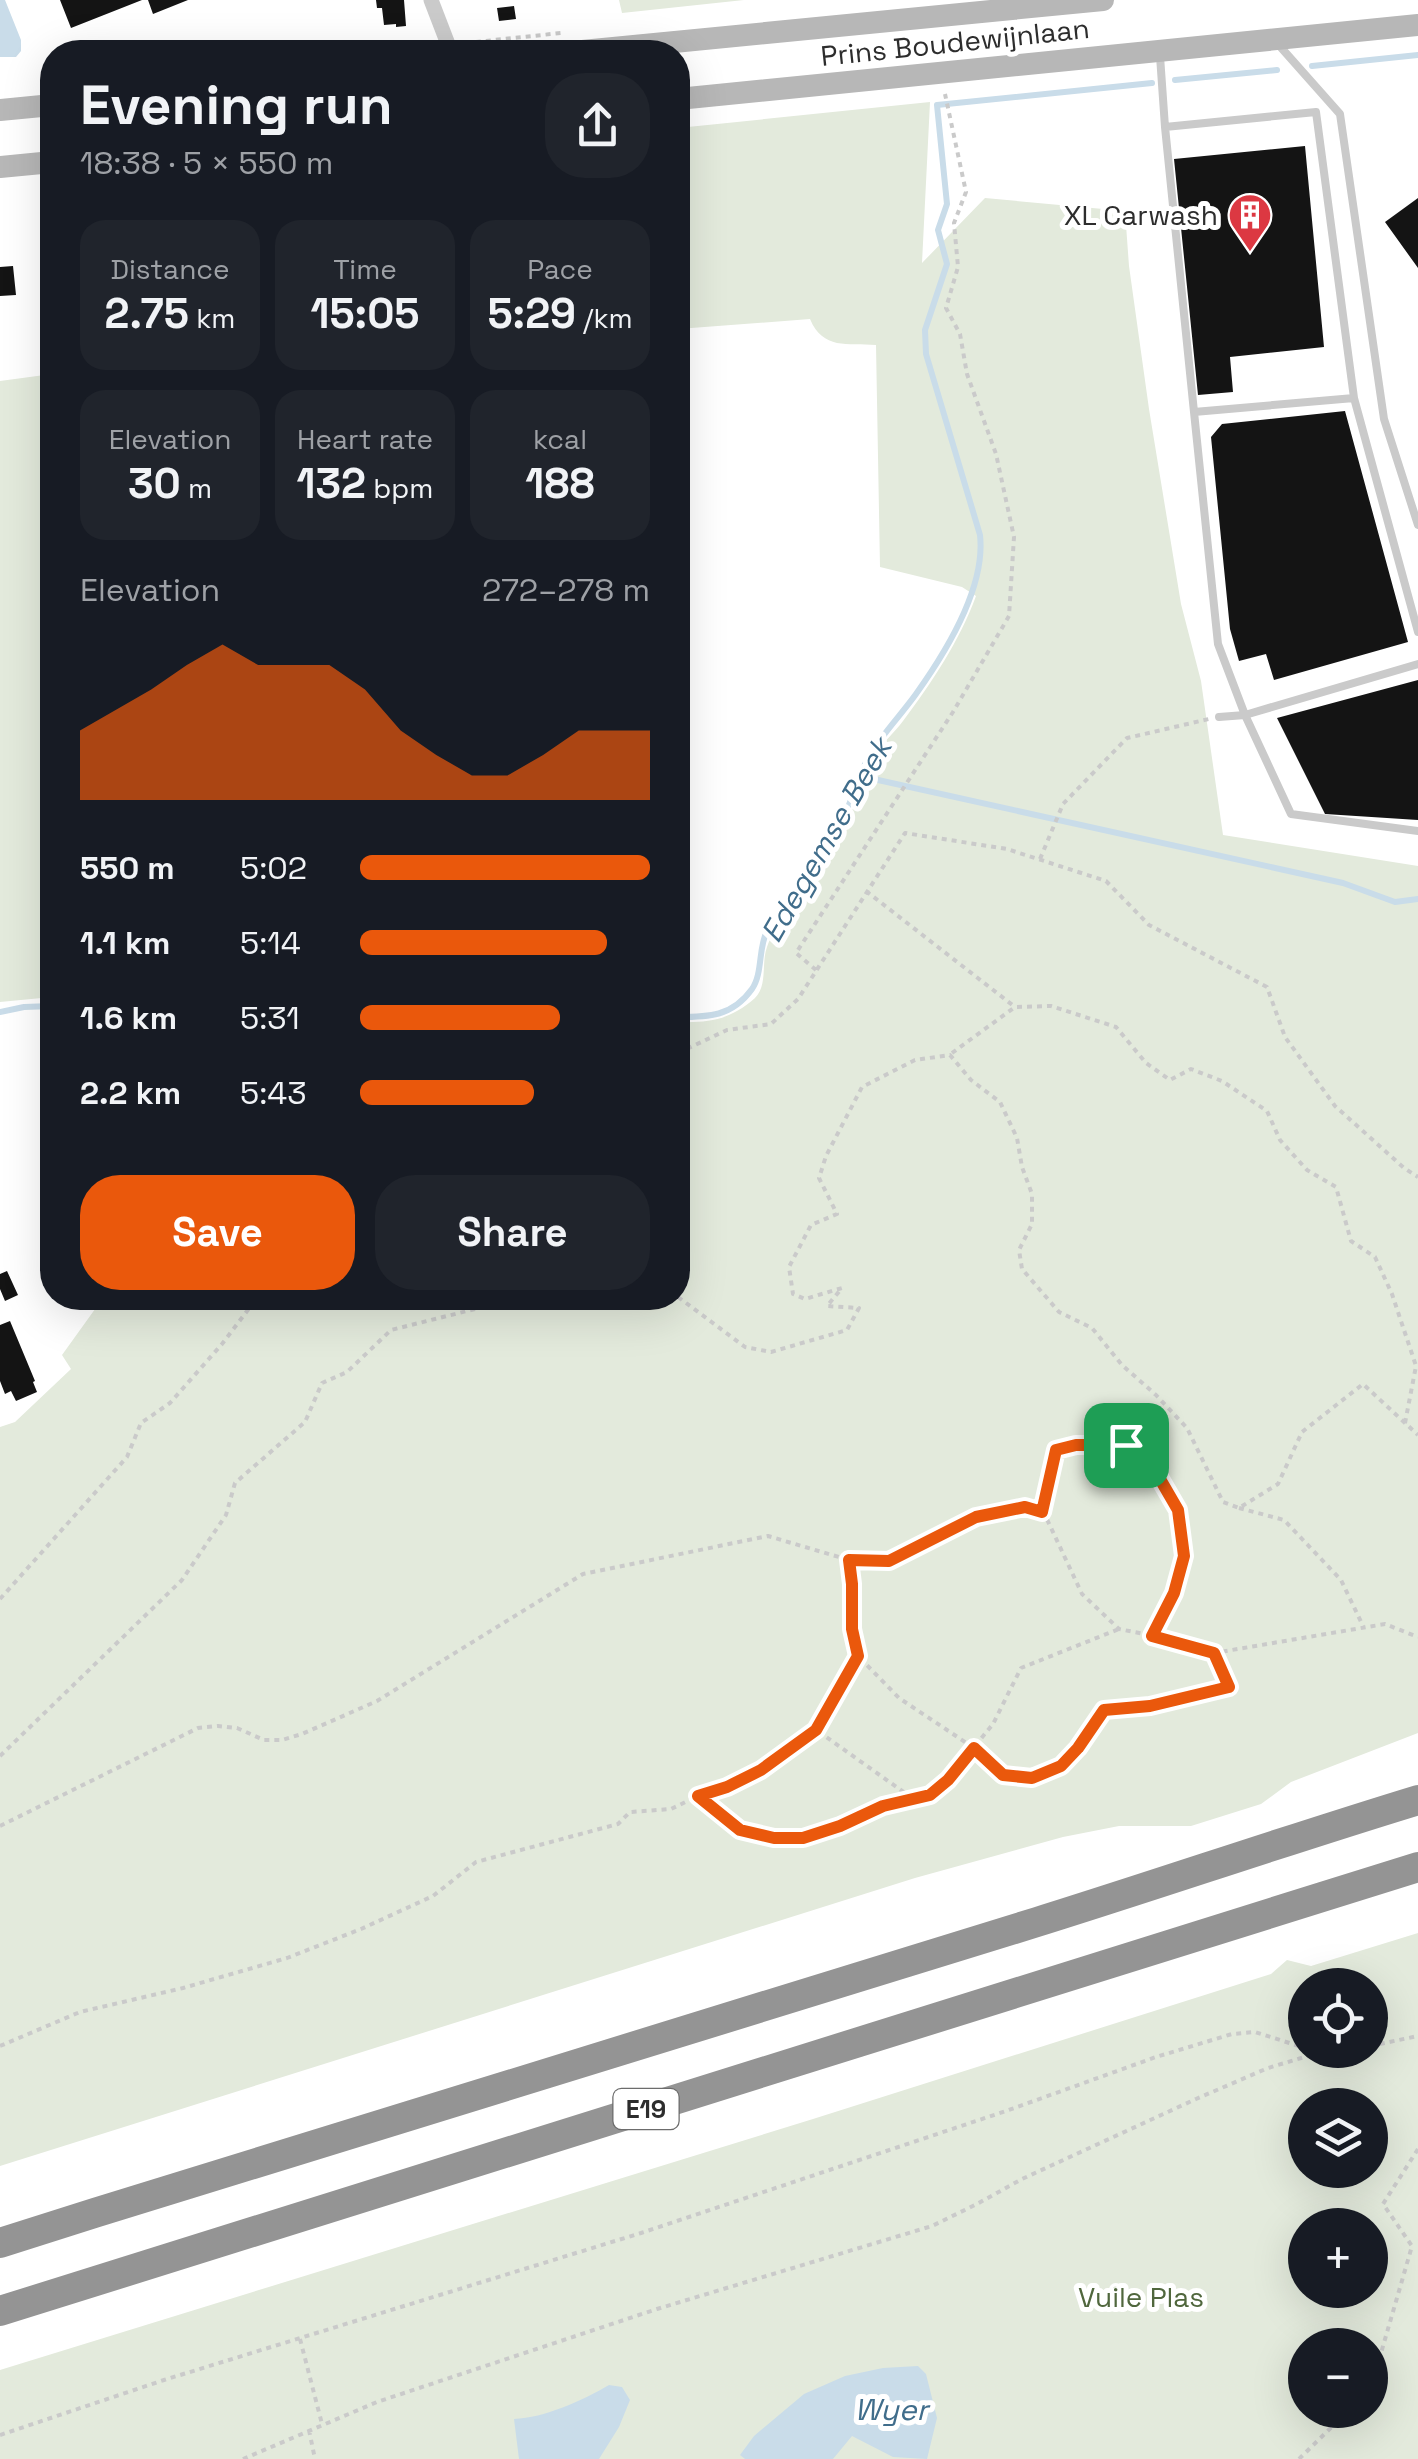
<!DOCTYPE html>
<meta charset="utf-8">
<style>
:root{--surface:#171b24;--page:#20242c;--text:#f1f3f6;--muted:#9ea1a6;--accent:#ea580c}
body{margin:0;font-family:"Space Grotesk",sans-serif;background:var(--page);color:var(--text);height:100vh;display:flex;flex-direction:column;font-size:38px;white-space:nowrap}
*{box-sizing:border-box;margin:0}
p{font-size:32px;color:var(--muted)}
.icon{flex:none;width:55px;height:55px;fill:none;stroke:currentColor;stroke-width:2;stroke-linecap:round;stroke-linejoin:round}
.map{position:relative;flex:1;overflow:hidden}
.side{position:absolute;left:40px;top:40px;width:650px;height:1270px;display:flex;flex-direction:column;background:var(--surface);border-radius:40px;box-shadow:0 10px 40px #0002}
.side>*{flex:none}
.controls{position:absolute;left:1288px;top:1968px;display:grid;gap:20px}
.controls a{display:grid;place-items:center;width:100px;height:100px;border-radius:50%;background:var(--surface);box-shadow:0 10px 40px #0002;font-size:50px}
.pin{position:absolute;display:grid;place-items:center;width:85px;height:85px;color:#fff;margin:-42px;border-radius:20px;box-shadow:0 5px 15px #0006}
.round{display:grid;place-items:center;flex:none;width:105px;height:105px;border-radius:40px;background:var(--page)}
.overview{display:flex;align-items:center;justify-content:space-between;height:170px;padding:0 40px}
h1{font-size:55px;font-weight:600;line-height:75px}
.figures{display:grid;grid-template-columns:repeat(3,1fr);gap:15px;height:170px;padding:10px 40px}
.figures div{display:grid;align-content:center;border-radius:25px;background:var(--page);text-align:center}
.figures b{font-size:42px;font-weight:600}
.figures small{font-size:28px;font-weight:400}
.figures p{font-size:28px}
.chart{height:280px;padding:20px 40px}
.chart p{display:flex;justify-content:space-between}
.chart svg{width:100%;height:180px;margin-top:10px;fill:var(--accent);opacity:.7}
.cta{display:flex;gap:20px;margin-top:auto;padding:20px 40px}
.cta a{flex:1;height:115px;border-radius:40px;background:var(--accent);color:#fff;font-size:40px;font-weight:600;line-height:115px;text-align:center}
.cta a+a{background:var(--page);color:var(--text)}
ul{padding:0 40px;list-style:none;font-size:32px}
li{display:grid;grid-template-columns:160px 120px 1fr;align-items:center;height:75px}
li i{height:25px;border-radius:12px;background:var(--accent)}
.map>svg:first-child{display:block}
.green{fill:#e3eadc;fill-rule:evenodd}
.water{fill:#c9dce9}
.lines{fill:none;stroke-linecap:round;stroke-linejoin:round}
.stream{stroke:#c9dce9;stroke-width:6}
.building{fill:#141414}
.path{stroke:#cacaca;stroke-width:4;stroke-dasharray:5 5;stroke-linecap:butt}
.service{stroke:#cacaca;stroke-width:8}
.minor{stroke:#cacaca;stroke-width:15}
.secondary{stroke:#b7b7b7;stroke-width:22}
.motorway{stroke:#949494;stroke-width:30}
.route-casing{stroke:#fff;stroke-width:20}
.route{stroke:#ea580c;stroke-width:12}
.labels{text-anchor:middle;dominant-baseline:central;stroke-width:10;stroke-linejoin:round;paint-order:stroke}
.shield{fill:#fff;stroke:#6c6c6c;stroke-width:2.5}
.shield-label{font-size:25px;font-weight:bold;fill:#2d2d2d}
.street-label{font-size:28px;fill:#2d2d2d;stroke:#fff}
.poi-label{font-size:28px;fill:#2d2d2d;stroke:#fff;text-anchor:end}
.park-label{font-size:28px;fill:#50673d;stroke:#fff}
.water-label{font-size:30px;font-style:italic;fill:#406d8b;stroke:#fff}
</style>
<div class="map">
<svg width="1418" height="2459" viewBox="0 0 1418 2459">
<rect width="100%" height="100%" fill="#fff"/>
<path class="green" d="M 619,0 L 744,0 L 622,13 Z
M 930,102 L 922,263 L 985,198 L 1125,211 L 1129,266 L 1149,409 L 1181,604 L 1201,681 L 1223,835 L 1418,866 L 1418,1733 L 1291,1782 L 1261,1804 L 1191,1826 L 1119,1826 L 1063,1837 L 915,1878 L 0,2166 L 0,1427 L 15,1422 L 71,1369 L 62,1355 L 103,1298 L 678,1298 L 678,1022 C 709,1023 730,1020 755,998 C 768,985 761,963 767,947 C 771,935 779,925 786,915 C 805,887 830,865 844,834 C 855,809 858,779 874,756 C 882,743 894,733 903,721 C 931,684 960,640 976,596 L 962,587 L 880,567 L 876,345 C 847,343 823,350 810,319 L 678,329 L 678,128 Z
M 52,374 L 52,997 L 0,1002 L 0,381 Z
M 1418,1933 L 1418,2459 L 0,2459 L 0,2370 L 813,2119 L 1271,1974 L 1287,1960 L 1311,1966 ZM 1305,1985 L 1370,1985 L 1370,2050 L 1305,2050 ZM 1305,2105 L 1370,2105 L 1370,2170 L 1305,2170 ZM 1305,2225 L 1370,2225 L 1370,2290 L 1305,2290 ZM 1305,2345 L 1370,2345 L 1370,2410 L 1305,2410 Z"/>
<path class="water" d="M 0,0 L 5,0 L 21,40 L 21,51 L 16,57 L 0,57 Z
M 918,2366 L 926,2374 L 937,2418 L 927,2459 L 893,2457 L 852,2436 L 833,2459 L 745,2459 L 740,2455 L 754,2436 L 804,2394 L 845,2376 L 883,2368 Z
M 609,2385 L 622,2387 L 630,2400 L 619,2427 L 599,2459 L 519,2459 L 514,2419 C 544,2418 584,2400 609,2385 Z"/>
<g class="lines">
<path class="stream" d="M 1312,66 L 1418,55
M 1175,80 L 1277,70
M 860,776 L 1343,883 L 1395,902 L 1418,899
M 0,1012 L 24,1007 L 52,1006
M 678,1017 C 708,1017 732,1017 752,989 C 763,973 758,948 767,931 C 783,902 810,880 826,852 C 837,834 845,816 852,797 C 858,783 862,767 870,755 C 883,733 901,715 916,694 C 946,652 986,588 980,535 L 926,354 L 925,330 L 947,264 L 938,230 L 947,204 L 937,105 L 1152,83"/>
</g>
<path class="building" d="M 60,0 L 142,0 L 71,28 Z
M 148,0 L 188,0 L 153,14 Z
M 376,0 L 404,0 L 406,26 L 396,27 L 396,24 L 384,25 L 382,8 L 377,8 Z
M 514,6 L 516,19 L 499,21 L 497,8 Z
M 1305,146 L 1324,347 L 1230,357 L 1233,392 L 1198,395 L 1174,159 Z
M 1418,198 L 1418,268 L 1385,222 Z
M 13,266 L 16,295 L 0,296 L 0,267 Z
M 1345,411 L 1408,642 L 1274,680 L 1266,654 L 1239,661 L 1230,629 L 1211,437 L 1222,424 Z
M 1418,680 L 1418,820 L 1325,814 L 1277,718 Z
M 7,1271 L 18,1295 L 5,1301 L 0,1289 L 0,1274 Z
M 10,1321 L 35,1381 L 33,1382 L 37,1392 L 16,1401 L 11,1391 L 5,1394 L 0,1381 L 0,1325 Z"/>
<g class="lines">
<path class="path" d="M 466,43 L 561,33
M 367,52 L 432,46
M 1040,859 L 1063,804 L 1127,738 L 1209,719
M 866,891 L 1015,1007
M 816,970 L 796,953 L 953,712 L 1009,616 L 1014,537 L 996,454 L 967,374 L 960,334 L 946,308 L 958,267 L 954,223 L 966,192 L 945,94
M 678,1053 L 727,1030 L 771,1024 L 798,999 L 905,833 L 1007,849 L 1106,881 L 1149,925 L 1267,987 L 1285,1037 L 1335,1106 L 1404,1168 L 1418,1177
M 952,1053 L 1015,1007 L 1051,1006 L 1116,1027 L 1146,1063 L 1170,1080 L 1191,1069 L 1222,1081 L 1267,1111 L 1280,1140 L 1307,1170 L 1336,1187 L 1351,1241 L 1375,1257 L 1392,1294 L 1416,1366 L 1405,1423
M 678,1297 L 745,1347 L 771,1352 L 847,1330 L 859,1308 L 827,1306 L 842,1288 L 805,1299 L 793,1294 L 789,1267 L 811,1225 L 837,1214 L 819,1178 L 826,1156 L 862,1087 L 915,1060 L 950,1055 L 971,1080 L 1000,1102 L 1017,1138 L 1022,1167 L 1032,1194 L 1032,1224 L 1019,1250 L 1022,1269 L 1059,1312 L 1092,1328 L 1122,1365 L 1156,1395 L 1187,1428 L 1223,1502 L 1239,1508 L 1278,1484 L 1302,1432 L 1363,1384 L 1418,1435
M 1239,1508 L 1284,1520 L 1341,1580 L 1363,1626
M 1042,1512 L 1055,1451 L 1075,1445 L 1126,1445 L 1149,1460 L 1178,1510 L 1184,1557 L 1175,1593 L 1152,1635
M 849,1560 L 852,1584 L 852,1629 L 858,1656 L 899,1698 L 974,1748 L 1003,1775 L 1032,1778 L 1061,1766 L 1078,1749 L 1105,1710 L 1150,1705 L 1229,1687 L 1214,1653
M 0,1599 L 127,1457 L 141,1423 L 170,1403 L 222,1344 L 257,1298
M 815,1729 L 858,1656
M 0,1756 L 182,1580 L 226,1515 L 235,1483 L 305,1422 L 322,1383 L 347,1372 L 391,1330 L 487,1306 L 495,1298
M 698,1796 L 740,1830 L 774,1839 L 803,1838 L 840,1826 L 883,1806 L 912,1798
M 0,1826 L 198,1728 L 218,1726 L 237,1728 L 264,1740 L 282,1740 L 302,1734 L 377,1701 L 583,1574 L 768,1536 L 849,1560 L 889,1561 L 975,1517 L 1025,1507 L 1045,1515 L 1082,1594 L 1119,1629 L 1164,1638 L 1214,1653 L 1385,1624 L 1418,1637
M 0,2046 L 80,2012 L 183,1988 L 287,1958 L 361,1929 L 433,1896 L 476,1862 L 618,1824 L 630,1812 L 671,1809 L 698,1796 L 727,1787 L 761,1770 L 815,1729 L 912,1798 L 930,1795 L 947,1780 L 993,1724 L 1021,1668 L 1119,1629
M 1370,2046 L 1418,2036
M 300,2339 L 322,2424
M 1370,2378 L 1379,2360 L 1412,2246 L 1383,2204 L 1418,2149
M 309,2430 L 315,2459
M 0,2435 L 164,2380 L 641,2233 L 1006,2111 L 1156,2057 L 1232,2034 L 1255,2032 L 1305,2048
M 243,2459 L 377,2402 L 657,2309 L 932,2226 L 977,2204 L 1022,2179 L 1196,2099 L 1268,2068 L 1318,2053 L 1339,2050
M 1299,2459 L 1349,2410"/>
<path class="service" d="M 1277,43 L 1340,114 L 1384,419 L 1418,525
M 1160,56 L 1165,127 L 1316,112 L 1354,398 L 1194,412 L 1165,127
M 1354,398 L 1418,632
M 1194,412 L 1218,644 L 1245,715 L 1418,664
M 1219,717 L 1245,715 L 1291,814 L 1418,831"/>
<path class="minor" d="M 431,0 L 451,52"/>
<path class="secondary" d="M 572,52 L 1103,0
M 678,99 L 1418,25
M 0,110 L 52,105
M 0,167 L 52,162"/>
<path class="motorway" d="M 0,2243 C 345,2133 692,2029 1037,1922 C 1165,1882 1290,1839 1418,1800
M 0,2311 L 1418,1867"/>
</g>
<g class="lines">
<g class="route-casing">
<path id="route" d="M 1076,1445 L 1126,1445 L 1149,1460 L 1178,1510 L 1184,1556 L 1174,1593 L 1152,1636 L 1214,1653 L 1229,1687 L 1150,1706 L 1104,1710 L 1078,1748 L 1061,1766 L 1032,1778 L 1003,1775 L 974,1748 L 948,1780 L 930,1795 L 883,1806 L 840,1826 L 803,1838 L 774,1838 L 740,1830 L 698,1796 L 727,1787 L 761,1770 L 816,1730 L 858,1656 L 852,1629 L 852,1584 L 849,1560 L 889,1561 L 976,1517 L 1025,1507 L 1042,1512 L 1056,1450 Z"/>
</g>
<use href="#route" class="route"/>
</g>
<defs>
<g id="building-pin" transform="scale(2.25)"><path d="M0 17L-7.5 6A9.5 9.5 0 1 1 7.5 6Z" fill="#dc3842" stroke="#fff"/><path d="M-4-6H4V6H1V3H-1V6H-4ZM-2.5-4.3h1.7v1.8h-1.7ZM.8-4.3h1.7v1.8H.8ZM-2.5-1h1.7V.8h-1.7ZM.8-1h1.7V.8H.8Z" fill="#fff"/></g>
</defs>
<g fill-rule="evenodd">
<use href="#building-pin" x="1250" y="215"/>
</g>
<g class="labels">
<rect class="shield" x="613.5" y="2089" width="65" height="40" rx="8"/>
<g class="shield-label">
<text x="646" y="2109">E19</text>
</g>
<g class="street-label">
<text transform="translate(955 42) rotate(-6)">Prins Boudewijnlaan</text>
</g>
<g class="poi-label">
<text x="1218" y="215">XL Carwash</text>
</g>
<g class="park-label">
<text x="1141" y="2297">Vuile Plas</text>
</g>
<g class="water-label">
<text transform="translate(826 840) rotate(-60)">Edegemse Beek</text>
<text x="891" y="2409">Wyer</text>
</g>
</g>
</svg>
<div class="controls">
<a><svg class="icon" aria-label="locate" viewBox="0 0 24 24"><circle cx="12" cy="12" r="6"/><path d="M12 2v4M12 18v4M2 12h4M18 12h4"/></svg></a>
<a><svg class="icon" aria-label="layers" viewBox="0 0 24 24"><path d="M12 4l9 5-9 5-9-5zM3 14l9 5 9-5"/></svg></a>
<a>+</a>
<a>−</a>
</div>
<div class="pin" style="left:1126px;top:1445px;background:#1e9e55"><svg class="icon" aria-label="arrive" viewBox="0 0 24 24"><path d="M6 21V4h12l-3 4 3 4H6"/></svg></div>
<section class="side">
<div class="overview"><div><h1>Evening run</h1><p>18:38 · 5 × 550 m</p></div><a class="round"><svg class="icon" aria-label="share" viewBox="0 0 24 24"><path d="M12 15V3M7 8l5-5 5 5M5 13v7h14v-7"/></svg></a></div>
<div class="figures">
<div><p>Distance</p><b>2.75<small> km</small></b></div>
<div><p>Time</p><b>15:05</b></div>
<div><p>Pace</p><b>5:29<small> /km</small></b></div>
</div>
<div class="figures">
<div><p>Elevation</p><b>30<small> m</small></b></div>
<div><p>Heart rate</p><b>132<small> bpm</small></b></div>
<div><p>kcal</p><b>188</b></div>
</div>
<div class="chart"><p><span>Elevation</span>272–278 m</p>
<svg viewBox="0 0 160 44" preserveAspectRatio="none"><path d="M0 44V27L10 22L20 17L30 11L40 6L50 11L60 11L70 11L80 17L90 27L100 33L110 38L120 38L130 33L140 27L150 27L160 27V44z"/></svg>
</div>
<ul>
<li><b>550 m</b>5:02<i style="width:100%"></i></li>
<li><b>1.1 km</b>5:14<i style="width:85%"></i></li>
<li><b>1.6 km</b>5:31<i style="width:69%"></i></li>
<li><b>2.2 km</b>5:43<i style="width:60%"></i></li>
</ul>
<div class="cta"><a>Save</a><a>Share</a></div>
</section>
</div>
